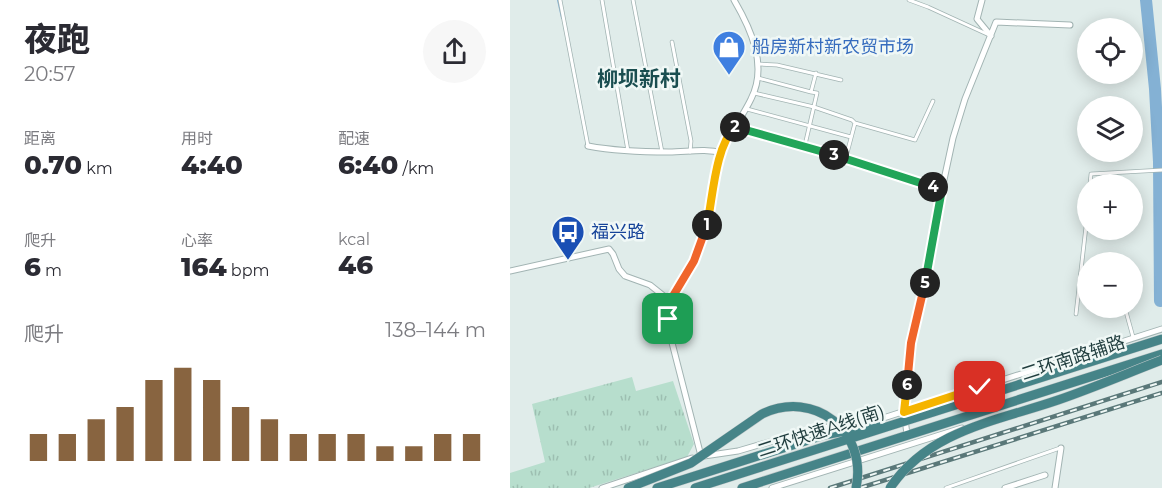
<!DOCTYPE html>
<html lang="zh">
<meta charset="utf-8">
<style>
:root{--surface:#fff;--page:#f7f7f7;--text:#2b2b33;--muted:#7c7c81;--accent:#886440}
body{margin:0;font-family:Montserrat,"Noto Sans SC",sans-serif;background:var(--page);color:var(--text);height:100vh;display:flex;flex-direction:column;font-size:22px;white-space:nowrap}
*{box-sizing:border-box;margin:0}
p{font-size:20px;color:var(--muted)}
.icon{flex:none;width:33px;height:33px;fill:none;stroke:currentColor;stroke-width:2;stroke-linecap:round;stroke-linejoin:round}
.map{position:relative;flex:1;overflow:hidden}
.sheet{display:flex;flex-direction:column;background:var(--surface);width:510px}
.sheet>*{flex:none}
.buttons{position:absolute;left:567px;top:18px;display:grid;gap:12px}
.buttons a{display:grid;place-items:center;width:66px;height:66px;border-radius:50%;background:var(--surface);box-shadow:0 3px 15px #0003;font-size:30px}
.pin{position:absolute;display:grid;place-items:center;width:51px;height:51px;color:#fff;margin:-26px;border-radius:12px;box-shadow:0 3px 9px #0006}
.km{position:absolute;width:30px;height:30px;margin:-15px;border-radius:50%;background:#222;color:#fff;font-size:16px;line-height:30px;text-align:center}
.round{display:grid;place-items:center;flex:none;width:63px;height:63px;border-radius:32px;background:var(--page)}
.overview{display:flex;align-items:center;justify-content:space-between;height:102px;padding:0 24px}
h1{font-size:33px;font-weight:800;line-height:45px}
.stats{display:grid;grid-template-columns:repeat(3,1fr);gap:9px;height:102px;padding:6px 24px}
.stats div{display:grid;align-content:center}
.stats b{font-size:26px;font-weight:800}
.stats small{font-size:16px;font-weight:400}
.stats p{font-size:16px}
.chart{height:168px;padding:12px 24px}
.chart p{display:flex;justify-content:space-between}
.chart svg{width:100%;height:108px;margin-top:6px;stroke:var(--accent);stroke-width:6}
main{display:flex;flex:1;min-height:0}
.map>svg:first-child{display:block}
.park{fill:url(#park-tufts)}
.lines{fill:none;stroke-linecap:round;stroke-linejoin:round}
.stream{stroke:#84b1d4;stroke-width:2}
.river{stroke:#84b1d4;stroke-width:12}
.service-casing{stroke:#a2b4b3;stroke-width:4.5}
.minor-casing{stroke:#a2b4b3;stroke-width:7}
.trunk-casing{stroke:#c0c8c9;stroke-width:10}
.service{stroke:#fff;stroke-width:3}
.minor{stroke:#fff;stroke-width:5}
.trunk{stroke:#468488;stroke-width:9}
.rail-casing{stroke:#5a7879;stroke-width:4.5}
.rail{stroke:#f0f8f6;stroke-width:2;stroke-dasharray:7;stroke-linecap:butt}
.trunk-bridge-casing{stroke:#c0c8c9;stroke-width:10;stroke-linecap:butt}
.trunk-bridge{stroke:#468488;stroke-width:9}
.split-1-casing{stroke:#fff;stroke-width:12}
.split-2-casing{stroke:#fff;stroke-width:12}
.split-3-casing{stroke:#fff;stroke-width:12}
.split-4-casing{stroke:#fff;stroke-width:12}
.split-5-casing{stroke:#fff;stroke-width:12}
.split-6-casing{stroke:#fff;stroke-width:12}
.split-7-casing{stroke:#fff;stroke-width:12}
.split-1{stroke:#f0652b;stroke-width:8}
.split-2{stroke:#f5b400;stroke-width:8}
.split-3{stroke:#22a559;stroke-width:8}
.split-4{stroke:#22a559;stroke-width:8}
.split-5{stroke:#22a559;stroke-width:8}
.split-6{stroke:#f0652b;stroke-width:8}
.split-7{stroke:#f5b400;stroke-width:8}
.labels{text-anchor:middle;dominant-baseline:central;stroke-width:5;stroke-linejoin:round;paint-order:stroke}
.shop-label{font-size:18px;fill:#366cbe;stroke:#f0f8f6;text-anchor:start}
.transit-label{font-size:18px;fill:#164399;stroke:#f0f8f6;text-anchor:start}
.street-label{font-size:18px;fill:#1f3c3d;stroke:#f0f8f6}
.quarter-label{font-size:21px;font-weight:bold;fill:#1a4e50;stroke:#f0f8f6}
</style>
<main>
<section class="sheet">
<div class="overview"><div><h1>夜跑</h1><p>20:57</p></div><a class="round"><svg class="icon" aria-label="share" viewBox="0 0 24 24"><path d="M12 15V3M7 8l5-5 5 5M5 13v7h14v-7"/></svg></a></div>
<div class="stats">
<div><p>距离</p><b>0.70<small> km</small></b></div>
<div><p>用时</p><b>4:40</b></div>
<div><p>配速</p><b>6:40<small> /km</small></b></div>
</div>
<div class="stats">
<div><p>爬升</p><b>6<small> m</small></b></div>
<div><p>心率</p><b>164<small> bpm</small></b></div>
<div><p>kcal</p><b>46</b></div>
</div>
<div class="chart"><p><span>爬升</span>138–144 m</p>
<svg viewBox="0 0 160 44" preserveAspectRatio="none"><path d="M5 44V33M15 44V33M25 44V27M35 44V22M45 44V11M55 44V6M65 44V11M75 44V22M85 44V27M95 44V33M105 44V33M115 44V33M125 44V38M135 44V38M145 44V33M155 44V33"/></svg>
</div>
</section>
<div class="map">
<svg width="652" height="488" viewBox="0 0 652 488">
<defs>
<pattern id="park-tufts" width="24" height="20" patternUnits="userSpaceOnUse" patternTransform="scale(1.5)"><rect width="24" height="20" fill="#b7decd"/><path d="M3 7l-1-3M5 7V3M7 7l1-3M15 17l-1-3M17 17v-4M19 17l1-3" fill="none" stroke="#9dbfb1"/></pattern>
</defs>
<rect width="100%" height="100%" fill="#e0ecea"/>
<path class="park" d="M 122,377 L 126,391 L 163,381 L 184,444 L 177,457 L 79,488 L 0,488 L 0,473 L 35,462 L 22,404 Z"/>
<g class="lines">
<path class="stream" d="M 48,0 L 52,18"/>
<path class="river" d="M 636,0 L 645,89 L 649,162 L 650,301"/>
<g class="service-casing">
<path id="service" d="M 50,0 L 78,146
M 92,0 L 118,151
M 123,0 L 152,152
M 399,0 L 418,7 L 479,35
M 162,42 L 181,141 L 180,152
M 249,64 L 267,65 L 331,80
M 248,78 L 301,92
M 244,93 L 304,107 L 342,120 L 345,123 L 405,140 L 423,101
M 237,109 L 341,137
M 295,145 L 307,93 L 301,92 L 306,73
M 336,157 L 345,123
M 580,184 L 581,174 L 652,170
M 615,308 L 623,337
M 566,314 L 578,209
M 436,488 L 550,448"/>
</g>
<g class="minor-casing">
<path id="minor" d="M 472,0 L 467,19 L 481,36
M 224,127 L 295,145 L 432,189
M 78,146 C 105,151 132,152 159,152 C 177,152 195,148 212,153
M 0,271 L 99,249 L 103,254 L 109,269 L 115,276 L 140,285 L 160,301
M 397,434 L 394,412 L 401,343 L 417,275 L 432,189 L 443,138 L 455,99 L 486,22 L 560,25
M 191,456 L 159,331 C 153,291 173,288 186,257 C 194,238 199,219 202,200 C 205,186 205,172 210,159 C 217,135 231,120 241,99 C 258,66 241,29 224,0
M 194,456 L 228,451 L 304,429 L 367,420 L 652,329
M 92,488 L 182,458
M 262,488 L 452,428
M 495,488 L 535,475
M 545,488 L 551,448"/>
</g>
<g class="trunk-casing">
<path id="trunk" d="M 147,488 L 314,435
M 232,488 L 652,354"/>
</g>
<use href="#service" class="service"/>
<use href="#minor" class="minor"/>
<use href="#trunk" class="trunk"/>
<g class="rail-casing">
<path id="rail" d="M 320,488 L 652,382
M 350,488 L 652,393"/>
</g>
<use href="#rail" class="rail"/>
<g class="trunk-bridge-casing">
<path id="trunk-bridge" d="M 314,435 L 366,425
M 118,488 L 181,463 L 252,414 C 304,389 358,431 346,488
M 185,488 L 652,339
M 380,488 C 419,430 487,421 548,400 C 583,388 618,373 652,360"/>
</g>
<use href="#trunk-bridge" class="trunk-bridge"/>
</g>
<g class="lines">
<g class="split-1-casing">
<path id="split-1" d="M 158,319 L 160,301 L 184,261 L 197,225"/>
</g>
<g class="split-2-casing">
<path id="split-2" d="M 197,225 C 203,197 205,147 225,127"/>
</g>
<g class="split-3-casing">
<path id="split-3" d="M 225,127 L 324,155"/>
</g>
<g class="split-4-casing">
<path id="split-4" d="M 324,155 L 423,187"/>
</g>
<g class="split-5-casing">
<path id="split-5" d="M 415,283 L 432,189 L 423,187"/>
</g>
<g class="split-6-casing">
<path id="split-6" d="M 397,385 L 401,343 L 415,283"/>
</g>
<g class="split-7-casing">
<path id="split-7" d="M 397,385 L 394,412 L 470,387"/>
</g>
<use href="#split-1" class="split-1"/>
<use href="#split-2" class="split-2"/>
<use href="#split-3" class="split-3"/>
<use href="#split-4" class="split-4"/>
<use href="#split-5" class="split-5"/>
<use href="#split-6" class="split-6"/>
<use href="#split-7" class="split-7"/>
</g>
<defs>
<g id="shop-pin" transform="scale(1.725)"><path d="M0 17L-7.5 6A9.5 9.5 0 1 1 7.5 6Z" fill="#3f7fe0" stroke="#f0f8f6"/><path d="M-5-2.5h2.3a2.7 3.5 0 0 1 5.4 0H5L5.5 6h-11ZM-1.5-2.5h3a1.5 2.3 0 0 0-3 0Z" fill="#fff"/></g>
<g id="bus-pin" transform="scale(1.725)"><path d="M0 17L-7.5 6A9.5 9.5 0 1 1 7.5 6Z" fill="#1a4fb4" stroke="#f0f8f6"/><path d="M-5-6H5V4H4V6H2V4H-2V6H-4V4H-5ZM-3.5-4V0h7V-4ZM-3.5 1.2v1.5H-2V1.2ZM2 1.2v1.5H3.5V1.2Z" fill="#fff"/></g>
</defs>
<g fill-rule="evenodd">
<use href="#shop-pin" x="219" y="47"/>
<use href="#bus-pin" x="58" y="232"/>
</g>
<g class="labels">
<g class="shop-label">
<text x="242" y="47">船房新村新农贸市场</text>
</g>
<g class="transit-label">
<text x="81" y="232">福兴路</text>
</g>
<g class="street-label">
<text transform="translate(563 358) rotate(-18)">二环南路辅路</text>
<text transform="translate(311 431) rotate(-18)">二环快速A线(南)</text>
</g>
<g class="quarter-label">
<text x="129" y="78">柳坝新村</text>
</g>
</g>
</svg>
<div class="buttons">
<a><svg class="icon" aria-label="locate" viewBox="0 0 24 24"><circle cx="12" cy="12" r="6"/><path d="M12 2v4M12 18v4M2 12h4M18 12h4"/></svg></a>
<a><svg class="icon" aria-label="layers" viewBox="0 0 24 24"><path d="M12 4l9 5-9 5-9-5zM3 14l9 5 9-5"/></svg></a>
<a>+</a>
<a>−</a>
</div>
<div class="pin" style="left:158px;top:319px;background:#1e9e55"><svg class="icon" aria-label="arrive" viewBox="0 0 24 24"><path d="M6 21V4h12l-3 4 3 4H6"/></svg></div>
<div class="pin" style="left:470px;top:387px;background:#d93025"><svg class="icon" aria-label="check" viewBox="0 0 24 24"><path d="M5 12l5 5 9-10"/></svg></div>
<b class="km" style="left:197px;top:225px">1</b>
<b class="km" style="left:225px;top:127px">2</b>
<b class="km" style="left:324px;top:155px">3</b>
<b class="km" style="left:423px;top:187px">4</b>
<b class="km" style="left:415px;top:283px">5</b>
<b class="km" style="left:397px;top:385px">6</b>
</div>
</main>
